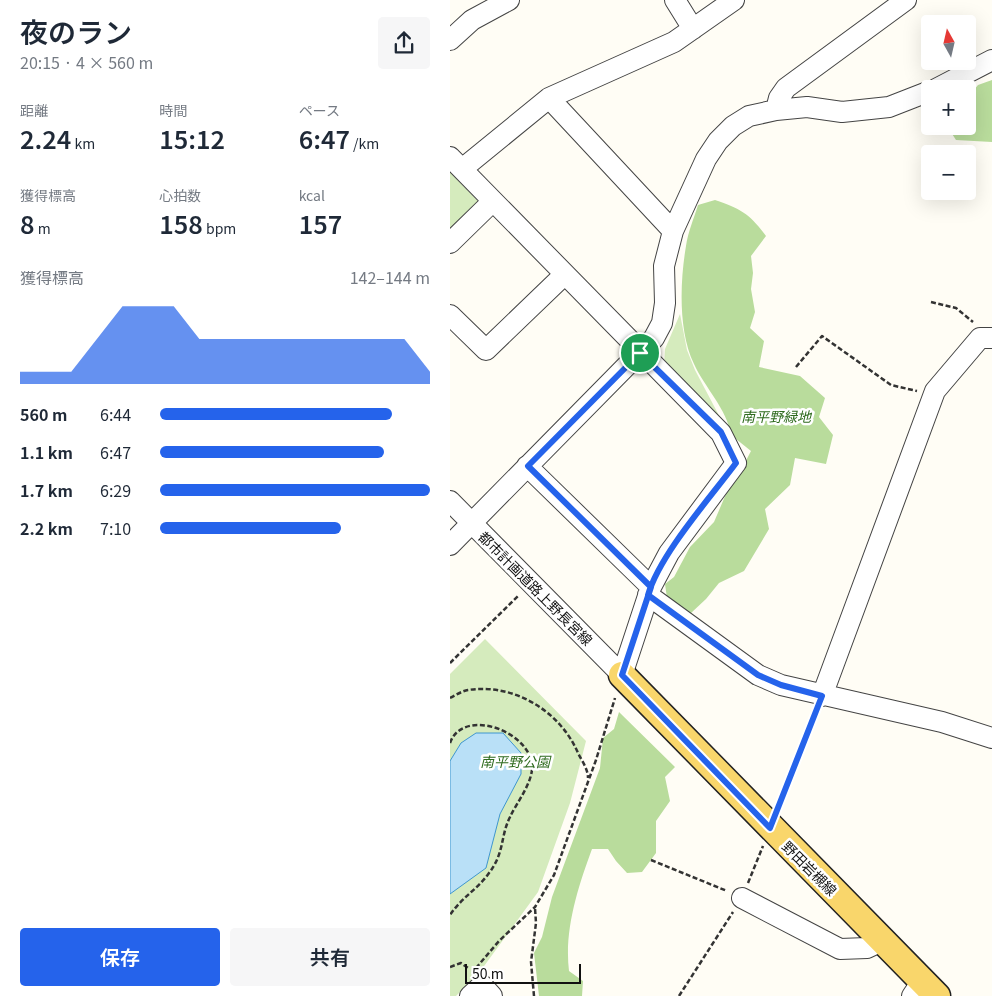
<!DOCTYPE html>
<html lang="ja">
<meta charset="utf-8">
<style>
:root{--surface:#fff;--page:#f6f6f7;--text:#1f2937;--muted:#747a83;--accent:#2563eb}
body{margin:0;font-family:Georgia,"Noto Sans JP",serif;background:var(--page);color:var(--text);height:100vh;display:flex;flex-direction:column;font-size:19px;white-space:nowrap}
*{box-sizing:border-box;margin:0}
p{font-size:16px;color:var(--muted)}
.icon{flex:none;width:28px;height:28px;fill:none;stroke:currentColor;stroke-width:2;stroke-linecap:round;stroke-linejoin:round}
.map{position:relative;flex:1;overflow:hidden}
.panel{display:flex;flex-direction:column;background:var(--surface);width:450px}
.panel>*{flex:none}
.needle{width:32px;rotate:352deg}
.buttons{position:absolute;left:471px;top:15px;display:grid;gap:10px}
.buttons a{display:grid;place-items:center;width:55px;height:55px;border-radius:5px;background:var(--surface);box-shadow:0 5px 20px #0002;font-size:25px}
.scale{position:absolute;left:15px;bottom:12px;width:116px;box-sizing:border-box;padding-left:5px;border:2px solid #111;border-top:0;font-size:14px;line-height:18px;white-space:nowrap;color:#111;-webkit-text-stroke:4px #fff;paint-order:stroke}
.pin{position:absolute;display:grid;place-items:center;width:42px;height:42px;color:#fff;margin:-21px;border:2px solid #fff;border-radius:50%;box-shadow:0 1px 5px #0007}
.round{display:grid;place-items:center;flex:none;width:52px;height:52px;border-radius:5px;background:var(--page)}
.summary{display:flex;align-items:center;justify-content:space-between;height:85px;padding:0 20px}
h1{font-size:28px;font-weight:600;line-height:38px}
.stats{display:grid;grid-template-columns:repeat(3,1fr);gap:8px;height:85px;padding:5px 20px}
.stats div{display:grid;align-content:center}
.stats b{font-size:25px;font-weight:600}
.stats small{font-size:14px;font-weight:400}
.stats p{font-size:14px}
.chart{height:140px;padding:10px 20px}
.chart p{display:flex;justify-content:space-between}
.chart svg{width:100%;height:90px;margin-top:5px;fill:var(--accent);opacity:.7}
.button{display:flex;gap:10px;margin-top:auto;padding:10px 20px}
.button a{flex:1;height:58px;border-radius:5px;background:var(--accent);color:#fff;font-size:20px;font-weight:600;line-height:58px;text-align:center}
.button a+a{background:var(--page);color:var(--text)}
ul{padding:0 20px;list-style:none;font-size:16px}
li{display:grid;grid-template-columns:80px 60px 1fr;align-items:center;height:38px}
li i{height:12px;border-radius:6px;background:var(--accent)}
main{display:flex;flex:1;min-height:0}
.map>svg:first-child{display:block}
.green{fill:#d5ebbd}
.forest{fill:#b9dc9c}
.water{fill:#b9e0f7;stroke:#3f96cf}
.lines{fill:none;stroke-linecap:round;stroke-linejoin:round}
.minor-casing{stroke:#444;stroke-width:22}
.major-casing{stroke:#222;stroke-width:29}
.path{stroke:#333;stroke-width:2.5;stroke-dasharray:5 2.5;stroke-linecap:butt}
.minor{stroke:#fff;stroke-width:20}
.major{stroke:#f9d66b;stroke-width:26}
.route-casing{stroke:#fff;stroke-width:10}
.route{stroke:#2563eb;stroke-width:6}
.labels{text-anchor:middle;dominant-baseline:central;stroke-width:5;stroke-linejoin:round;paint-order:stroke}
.park-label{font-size:14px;font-style:italic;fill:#2f6b1f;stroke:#fff}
.street-label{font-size:14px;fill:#111;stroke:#fff}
</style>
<main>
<section class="panel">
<div class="summary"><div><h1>夜のラン</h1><p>20:15 · 4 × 560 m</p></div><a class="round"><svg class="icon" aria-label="share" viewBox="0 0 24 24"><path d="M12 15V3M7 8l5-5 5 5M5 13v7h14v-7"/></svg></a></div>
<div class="stats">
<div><p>距離</p><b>2.24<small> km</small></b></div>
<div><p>時間</p><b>15:12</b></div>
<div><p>ペース</p><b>6:47<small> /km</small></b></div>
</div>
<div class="stats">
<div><p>獲得標高</p><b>8<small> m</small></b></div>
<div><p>心拍数</p><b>158<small> bpm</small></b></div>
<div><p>kcal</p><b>157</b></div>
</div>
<div class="chart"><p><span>獲得標高</span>142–144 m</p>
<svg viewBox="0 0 160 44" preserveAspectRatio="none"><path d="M0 44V38L10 38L20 38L30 22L40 6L50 6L60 6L70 22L80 22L90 22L100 22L110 22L120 22L130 22L140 22L150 22L160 38V44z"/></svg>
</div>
<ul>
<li><b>560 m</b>6:44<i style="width:86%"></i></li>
<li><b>1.1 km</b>6:47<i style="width:83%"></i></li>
<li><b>1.7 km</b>6:29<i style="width:100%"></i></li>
<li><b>2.2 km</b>7:10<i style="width:67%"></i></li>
</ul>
<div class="button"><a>保存</a><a>共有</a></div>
</section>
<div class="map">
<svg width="542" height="996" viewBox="0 0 542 996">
<rect width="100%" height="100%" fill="#fffdf5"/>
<path class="green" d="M 0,172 L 31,204 L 0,234 Z
M 230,314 L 237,350 L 245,370 L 274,425 L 214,366 L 215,349 Z
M 35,639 L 136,741 L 120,803 L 88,892 L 29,973 L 6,996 L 0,996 L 0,674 Z"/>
<path class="forest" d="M 542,80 L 542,142 L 506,140 L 497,126 L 518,126 L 518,97 L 528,85 Z
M 265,200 C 291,209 300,214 316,236 L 301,256 L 303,273 L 301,289 L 305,312 L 300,328 L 314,341 L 309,367 L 350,376 L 375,398 L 369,417 L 383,435 L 376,464 L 345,458 L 340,485 L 315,509 L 319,529 L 294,571 L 269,583 L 256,599 L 241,613 L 217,598 L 215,584 L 224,577 L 240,547 L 264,522 L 279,487 L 289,474 L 301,451 L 281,435 C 277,409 255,388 244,364 C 228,331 230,281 236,246 C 238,232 244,218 248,205 Z
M 169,712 L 225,767 L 215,777 L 220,801 L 206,821 L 206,853 L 192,872 L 177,873 L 166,861 L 158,849 L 142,849 C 128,887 114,930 119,971 L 133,981 L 132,996 L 89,996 L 84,953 L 92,937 L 102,897 L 150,768 L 153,738 L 164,729 Z"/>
<path class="water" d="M 26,733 L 53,733 L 71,753 L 71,774 L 50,814 L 36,868 L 0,894 L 0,761 L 11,743 Z"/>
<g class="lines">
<g class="minor-casing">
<path id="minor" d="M 225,0 L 243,29
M 0,40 L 22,20 L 59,0
M 486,89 L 542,60
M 99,98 L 223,231
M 326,110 L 329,98 L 336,88 L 456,0
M 0,157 L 271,433 L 286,463 L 219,553 L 201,587 L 172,675 L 0,501
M 12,169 L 99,98 L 224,42 L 284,0
M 0,243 L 43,201
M 0,315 L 36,350 L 114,275
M 77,466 L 201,587
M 0,545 L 204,338 L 212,323 L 215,303 L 214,266 L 223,231 L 256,159 L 268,141 L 283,126 L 299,116 L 326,110 L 357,107 L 392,112 L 439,107 L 480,91
M 198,595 L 308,675 L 331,685 L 492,722 L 542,738
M 372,696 L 485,391 L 530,338 L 542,338
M 292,898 L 390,949 L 417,948 L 432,941
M 20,996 L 32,985 L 42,996
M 462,996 L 472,981"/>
</g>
<g class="major-casing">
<path id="major" d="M 172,675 L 487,996"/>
</g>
<path class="path" d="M 481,302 L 506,308 L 523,322
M 346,367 L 372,336 L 441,385 L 467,391
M 0,663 L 68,596
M 0,698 C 6,695 12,691 18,690 C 64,683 110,711 128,753 C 132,761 138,769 138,778
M 0,743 C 12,708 77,729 82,764 C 84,781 67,802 60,817 C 50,837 55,852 39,873 C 28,889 12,897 0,915
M 328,806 L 366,711
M 201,860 L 277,891
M 298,883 L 313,846
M 0,967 L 11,963 L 18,968
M 26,968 L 49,941 L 85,907 L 104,875 L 146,760 L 165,698
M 84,996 L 81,962 L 86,923 L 85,908
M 229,996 L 283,912"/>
<use href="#minor" class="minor"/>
<use href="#major" class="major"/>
</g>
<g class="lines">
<g class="route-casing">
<path id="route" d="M 190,353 L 78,466 L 201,587 L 172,675 L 320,828 L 372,696 L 331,685 L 308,675 L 198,595 C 210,554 260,498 286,463 L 271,432 L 190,353"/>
</g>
<use href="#route" class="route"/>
</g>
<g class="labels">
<g class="park-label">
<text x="326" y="416">南平野緑地</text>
<text x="65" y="761">南平野公園</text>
</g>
<g class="street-label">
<text transform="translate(86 588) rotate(45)">都市計画道路上野長宮線</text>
<text transform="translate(360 868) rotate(45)">野田岩槻線</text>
</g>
</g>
</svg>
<div class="buttons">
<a><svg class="needle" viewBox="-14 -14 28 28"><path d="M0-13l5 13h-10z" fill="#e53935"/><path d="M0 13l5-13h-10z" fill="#747a83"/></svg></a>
<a>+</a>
<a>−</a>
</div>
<div class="scale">50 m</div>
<div class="pin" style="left:190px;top:353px;background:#1e9e55"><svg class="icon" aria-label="arrive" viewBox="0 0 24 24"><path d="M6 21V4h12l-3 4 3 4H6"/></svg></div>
</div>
</main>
